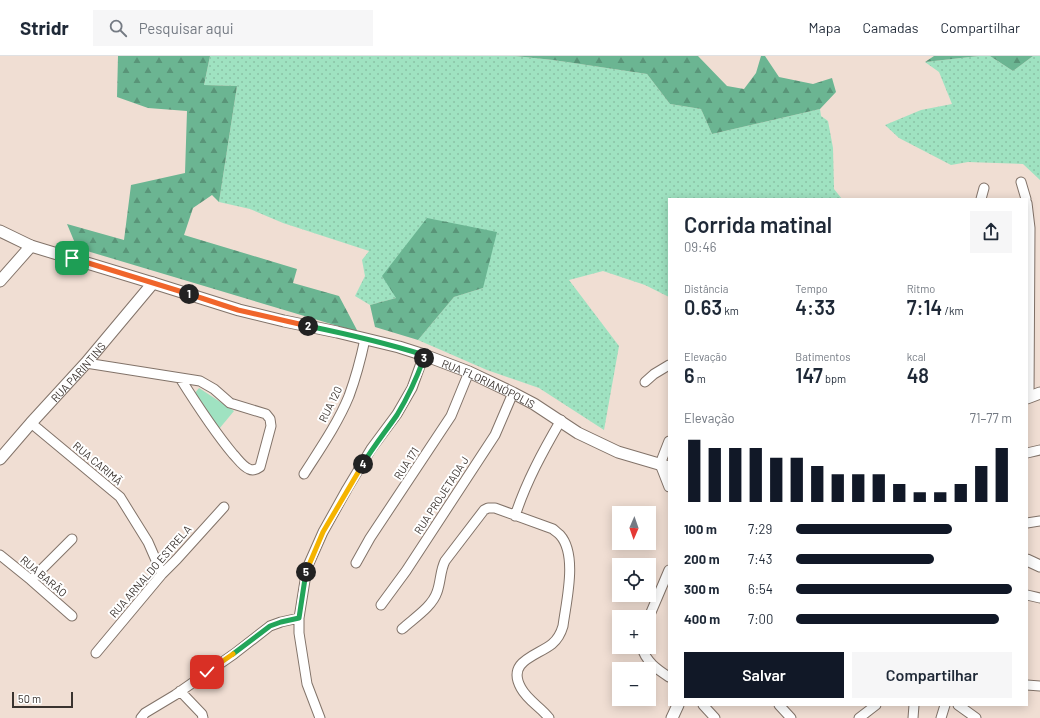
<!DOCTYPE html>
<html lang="pt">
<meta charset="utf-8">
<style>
:root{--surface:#fff;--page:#f6f6f7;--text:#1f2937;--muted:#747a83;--line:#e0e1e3;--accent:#111827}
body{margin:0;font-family:Barlow,sans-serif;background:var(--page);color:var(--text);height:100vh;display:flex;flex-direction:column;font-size:15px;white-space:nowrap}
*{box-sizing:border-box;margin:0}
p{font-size:13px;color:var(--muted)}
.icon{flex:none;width:22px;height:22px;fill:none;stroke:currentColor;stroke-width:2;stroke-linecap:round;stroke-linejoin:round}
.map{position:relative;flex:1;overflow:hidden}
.side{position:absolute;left:668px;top:142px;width:360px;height:508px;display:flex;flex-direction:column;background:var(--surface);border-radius:0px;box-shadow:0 2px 10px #0003}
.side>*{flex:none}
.needle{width:26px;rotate:182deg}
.controls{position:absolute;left:612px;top:450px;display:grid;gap:8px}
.controls a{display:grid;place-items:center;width:44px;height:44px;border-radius:0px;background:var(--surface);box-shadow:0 2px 10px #0003;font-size:20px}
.scale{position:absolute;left:12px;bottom:10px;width:61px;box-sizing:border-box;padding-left:4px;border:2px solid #3a332f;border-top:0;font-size:11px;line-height:14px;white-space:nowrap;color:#3a332f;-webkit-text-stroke:3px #fff;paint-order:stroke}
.pin{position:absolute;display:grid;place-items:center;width:34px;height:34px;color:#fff;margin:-17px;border-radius:8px;box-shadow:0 2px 6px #0006}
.km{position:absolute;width:20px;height:20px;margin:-10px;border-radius:50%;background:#222;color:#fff;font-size:11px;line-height:20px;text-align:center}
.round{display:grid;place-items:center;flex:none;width:42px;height:42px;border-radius:0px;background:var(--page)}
.headline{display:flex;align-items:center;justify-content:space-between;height:68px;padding:0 16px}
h1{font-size:22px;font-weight:600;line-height:30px}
.metrics{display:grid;grid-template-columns:repeat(3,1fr);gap:6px;height:68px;padding:4px 16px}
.metrics div{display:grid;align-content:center}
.metrics b{font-size:20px;font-weight:600}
.metrics small{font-size:11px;font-weight:400}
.metrics p{font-size:11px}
.chart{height:112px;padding:8px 16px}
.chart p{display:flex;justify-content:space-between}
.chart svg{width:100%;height:72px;margin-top:4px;stroke:var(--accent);stroke-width:6}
.button{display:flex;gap:8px;margin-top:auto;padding:8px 16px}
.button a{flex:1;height:46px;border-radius:0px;background:var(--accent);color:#fff;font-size:16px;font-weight:600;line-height:46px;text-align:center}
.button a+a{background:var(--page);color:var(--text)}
ul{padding:0 16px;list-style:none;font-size:13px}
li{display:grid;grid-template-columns:64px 48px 1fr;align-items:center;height:30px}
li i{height:10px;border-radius:5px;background:var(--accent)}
header{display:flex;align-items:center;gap:24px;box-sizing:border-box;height:56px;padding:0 20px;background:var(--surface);border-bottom:1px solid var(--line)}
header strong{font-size:19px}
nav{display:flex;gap:22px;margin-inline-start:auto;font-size:14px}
.search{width:280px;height:36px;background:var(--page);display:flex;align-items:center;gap:10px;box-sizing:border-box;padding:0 14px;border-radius:0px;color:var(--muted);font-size:15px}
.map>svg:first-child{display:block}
.grass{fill:url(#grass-dots)}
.forest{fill:url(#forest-firs)}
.park{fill:#9fe2c1}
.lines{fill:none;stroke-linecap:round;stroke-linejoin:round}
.minor-casing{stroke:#827369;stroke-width:11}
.tertiary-casing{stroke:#827369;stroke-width:13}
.minor{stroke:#fff;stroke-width:9}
.tertiary{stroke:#fff;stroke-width:11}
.split-1-casing{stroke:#fff;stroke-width:8}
.split-2-casing{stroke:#fff;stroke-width:8}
.split-3-casing{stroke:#fff;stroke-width:8}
.split-4-casing{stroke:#fff;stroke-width:8}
.split-5-casing{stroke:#fff;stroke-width:8}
.split-6-casing{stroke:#fff;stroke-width:8}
.split-7-casing{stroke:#fff;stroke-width:8}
.split-1{stroke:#f0652b;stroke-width:5}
.split-2{stroke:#f0652b;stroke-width:5}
.split-3{stroke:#22a559;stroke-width:5}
.split-4{stroke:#22a559;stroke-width:5}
.split-5{stroke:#f5b400;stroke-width:5}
.split-6{stroke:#22a559;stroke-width:5}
.split-7{stroke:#f5b400;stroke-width:5}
.labels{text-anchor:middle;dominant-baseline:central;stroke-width:4;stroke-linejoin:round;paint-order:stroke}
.street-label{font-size:11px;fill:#3a332f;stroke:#fff}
</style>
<header>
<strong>Stridr</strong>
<div class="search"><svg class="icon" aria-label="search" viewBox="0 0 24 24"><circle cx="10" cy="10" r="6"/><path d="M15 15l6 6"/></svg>Pesquisar aqui</div>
<nav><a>Mapa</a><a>Camadas</a><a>Compartilhar</a></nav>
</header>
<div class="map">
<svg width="1040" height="662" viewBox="0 0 1040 662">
<defs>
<pattern id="grass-dots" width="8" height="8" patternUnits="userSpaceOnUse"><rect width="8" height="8" fill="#9fe2c1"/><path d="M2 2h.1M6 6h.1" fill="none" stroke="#8ac2a6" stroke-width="1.8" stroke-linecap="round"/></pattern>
<pattern id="forest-firs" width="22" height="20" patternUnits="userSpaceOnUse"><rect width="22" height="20" fill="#6bb592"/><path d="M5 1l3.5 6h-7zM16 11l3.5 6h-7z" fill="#599478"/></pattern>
</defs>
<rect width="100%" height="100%" fill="#f0ded3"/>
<path class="grass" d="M 210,0 L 515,0 L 553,4 L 647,18 L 670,48 L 701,53 L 712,78 L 820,53 L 821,60 L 828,65 L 833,92 L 834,133 L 842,143 L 669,143 L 669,241 L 645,229 L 603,215 L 569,224 L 619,290 L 604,374 L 539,332 L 487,314 L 418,284 L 454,241 L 483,232 L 396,242 L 370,249 L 355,240 L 365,220 L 362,204 L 369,195 L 283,167 L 250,153 L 219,146 L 237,30 L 204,29 Z
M 979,0 L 990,0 L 1013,15 L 1033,0 L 1040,0 L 1040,124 L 1023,108 L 968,106 L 951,109 L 899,82 L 885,69 L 921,54 L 952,48 L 939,16 L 925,6 Z"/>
<path class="forest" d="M 118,0 L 210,0 L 204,29 L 237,30 L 219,146 L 212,139 L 193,152 L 184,179 L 297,213 L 293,227 L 339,240 L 358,276 L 77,192 L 67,168 L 124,184 L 131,129 L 185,117 L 187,55 L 148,52 L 117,41 Z
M 515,0 L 698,0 L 727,30 L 744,33 L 756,17 L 761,0 L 765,0 L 779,21 L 813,28 L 832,22 L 836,36 L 820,53 L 712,78 L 701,53 L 670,48 L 647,18 L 553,4 Z
M 934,0 L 979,0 L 925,6 Z
M 990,0 L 1033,0 L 1013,15 Z
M 427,162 L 497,176 L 483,232 L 454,241 L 418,284 L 375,271 L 370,249 L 396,242 L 382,220 Z"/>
<path class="park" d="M 199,332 L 234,355 L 219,373 L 195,337 Z"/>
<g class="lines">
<g class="minor-casing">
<path id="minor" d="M 1021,126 L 1026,143
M 981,143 L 984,132
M 1027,147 L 1030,172 L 1029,341
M 86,307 L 200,325 L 214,333 L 230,347 L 266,358 L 270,363 L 271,370 L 260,411 C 256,414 253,415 249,413 C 242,410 238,403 233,398 C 213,374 197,349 180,322
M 645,326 L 654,318 L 669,309
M 31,367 L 120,441 L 148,486 L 162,518
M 669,385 L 660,408 L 669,431
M 1027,397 L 1040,394
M 304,418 C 320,393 338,367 349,340 C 356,321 361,302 365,283
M 515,460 C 526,426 543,395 561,364
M 1027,467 L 1040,465
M 0,499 L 31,524 L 72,560
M 356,507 L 370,482 L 451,360 L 469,316
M 31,524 L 72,483
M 1027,539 L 1040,542
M 381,549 L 406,515 L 495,379 L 513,337
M 649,561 L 669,514
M 402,573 C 414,562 432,551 437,536 C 441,525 440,515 445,505 L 484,454 L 488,452 L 495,452 L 553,473 C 555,475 558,477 560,479 C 578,499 566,546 563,570 C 561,577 558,583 552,588 C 537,600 506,605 521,632 C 528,645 541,651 549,662
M 642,591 C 645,605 658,614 669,621
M 96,597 L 162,518 L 177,503 L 224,451
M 1027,629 L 1040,630
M 180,635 L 202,658 L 203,662
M 703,649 L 715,662
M 779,649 L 791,662
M 958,649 L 976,662
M 141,662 L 145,657 L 175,639 L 234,598 L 270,570 L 281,566 L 299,562
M 320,662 L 307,628 L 299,577 L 299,562 L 307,512 L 323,476 L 347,433 L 371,393 L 397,358 L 412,332 L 424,299
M 859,662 L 876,649
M 913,662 L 914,649
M 941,662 L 945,649"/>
</g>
<g class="tertiary-casing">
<g id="tertiary">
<path id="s1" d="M 0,175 L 31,190 L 153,227 L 239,254 L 284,265 L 337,276 L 399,291 L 424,299 L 469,316 L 513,337 L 534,348 L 578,377 L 599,387 L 618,396 L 669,411"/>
<path d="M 0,225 L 31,190"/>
<path d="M 1027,342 L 1040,337"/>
<path id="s2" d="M 0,403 L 31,367 L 86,307 L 153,227"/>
<path d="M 1027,504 L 1040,510"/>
<path d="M 672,662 L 678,649"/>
</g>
</g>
<use href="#minor" class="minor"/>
<use href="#tertiary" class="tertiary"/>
</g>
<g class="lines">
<g class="split-1-casing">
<path id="split-1" d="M 72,202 L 189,238"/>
</g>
<g class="split-2-casing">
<path id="split-2" d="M 189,238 L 238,254 L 308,270"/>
</g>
<g class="split-3-casing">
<path id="split-3" d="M 308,270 C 347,278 386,287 424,299 L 424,302"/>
</g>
<g class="split-4-casing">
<path id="split-4" d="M 363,408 C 373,391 386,375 397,359 C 408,341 417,321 424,302"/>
</g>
<g class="split-5-casing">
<path id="split-5" d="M 306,516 L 323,476 L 363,408"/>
</g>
<g class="split-6-casing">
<path id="split-6" d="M 233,598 L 270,570 L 281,566 L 299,562 L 306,516"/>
</g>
<g class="split-7-casing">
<path id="split-7" d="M 207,616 L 233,598"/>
</g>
<use href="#split-1" class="split-1"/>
<use href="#split-2" class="split-2"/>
<use href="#split-3" class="split-3"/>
<use href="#split-4" class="split-4"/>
<use href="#split-5" class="split-5"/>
<use href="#split-6" class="split-6"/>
<use href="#split-7" class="split-7"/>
</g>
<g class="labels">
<g class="street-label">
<text stroke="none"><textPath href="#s2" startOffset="117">RUA PARINTINS</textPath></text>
<text stroke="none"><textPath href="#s1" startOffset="513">RUA FLORIANÓPOLIS</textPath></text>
<text transform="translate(330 348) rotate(-64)">RUA 120</text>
<text transform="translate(98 407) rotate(40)">RUA CARIMÃ</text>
<text transform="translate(406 407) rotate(-57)">RUA 171</text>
<text transform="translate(441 439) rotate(-57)">RUA PROJETADA J</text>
<text transform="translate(150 515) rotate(-49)">RUA ARNALDO ESTRELA</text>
<text transform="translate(44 520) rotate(40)">RUA BARÃO</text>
</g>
</g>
</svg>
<div class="controls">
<a><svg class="needle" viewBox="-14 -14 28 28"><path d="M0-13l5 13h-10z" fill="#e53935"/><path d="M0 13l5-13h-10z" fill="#747a83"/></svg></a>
<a><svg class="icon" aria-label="locate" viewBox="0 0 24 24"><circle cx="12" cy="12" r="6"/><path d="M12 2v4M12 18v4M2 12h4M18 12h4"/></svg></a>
<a>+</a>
<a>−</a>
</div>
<div class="scale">50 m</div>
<div class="pin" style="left:72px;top:202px;background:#1e9e55"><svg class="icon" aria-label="arrive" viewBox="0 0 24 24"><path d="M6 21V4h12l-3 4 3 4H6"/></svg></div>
<div class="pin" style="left:207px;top:616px;background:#d93025"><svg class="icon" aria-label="check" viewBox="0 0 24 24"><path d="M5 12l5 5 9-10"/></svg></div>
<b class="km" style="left:189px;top:238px">1</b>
<b class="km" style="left:308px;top:270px">2</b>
<b class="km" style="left:424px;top:302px">3</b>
<b class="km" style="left:363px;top:408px">4</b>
<b class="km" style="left:306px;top:516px">5</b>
<section class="side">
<div class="headline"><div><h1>Corrida matinal</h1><p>09:46</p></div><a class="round"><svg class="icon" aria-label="share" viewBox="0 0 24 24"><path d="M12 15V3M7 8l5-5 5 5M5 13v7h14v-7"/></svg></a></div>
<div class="metrics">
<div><p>Distância</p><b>0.63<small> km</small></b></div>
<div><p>Tempo</p><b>4:33</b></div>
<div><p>Ritmo</p><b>7:14<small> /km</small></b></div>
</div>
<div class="metrics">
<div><p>Elevação</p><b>6<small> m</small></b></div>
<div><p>Batimentos</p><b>147<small> bpm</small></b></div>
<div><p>kcal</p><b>48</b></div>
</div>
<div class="chart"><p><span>Elevação</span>71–77 m</p>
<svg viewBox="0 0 160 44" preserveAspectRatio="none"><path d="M5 44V6M15 44V11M25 44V11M35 44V11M45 44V17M55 44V17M65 44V22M75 44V27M85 44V27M95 44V27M105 44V33M115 44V38M125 44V38M135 44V33M145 44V22M155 44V11"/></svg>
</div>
<ul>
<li><b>100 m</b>7:29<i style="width:72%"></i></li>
<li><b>200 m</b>7:43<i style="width:64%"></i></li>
<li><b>300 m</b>6:54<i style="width:100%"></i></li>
<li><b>400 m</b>7:00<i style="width:94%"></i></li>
</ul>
<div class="button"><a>Salvar</a><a>Compartilhar</a></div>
</section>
</div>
